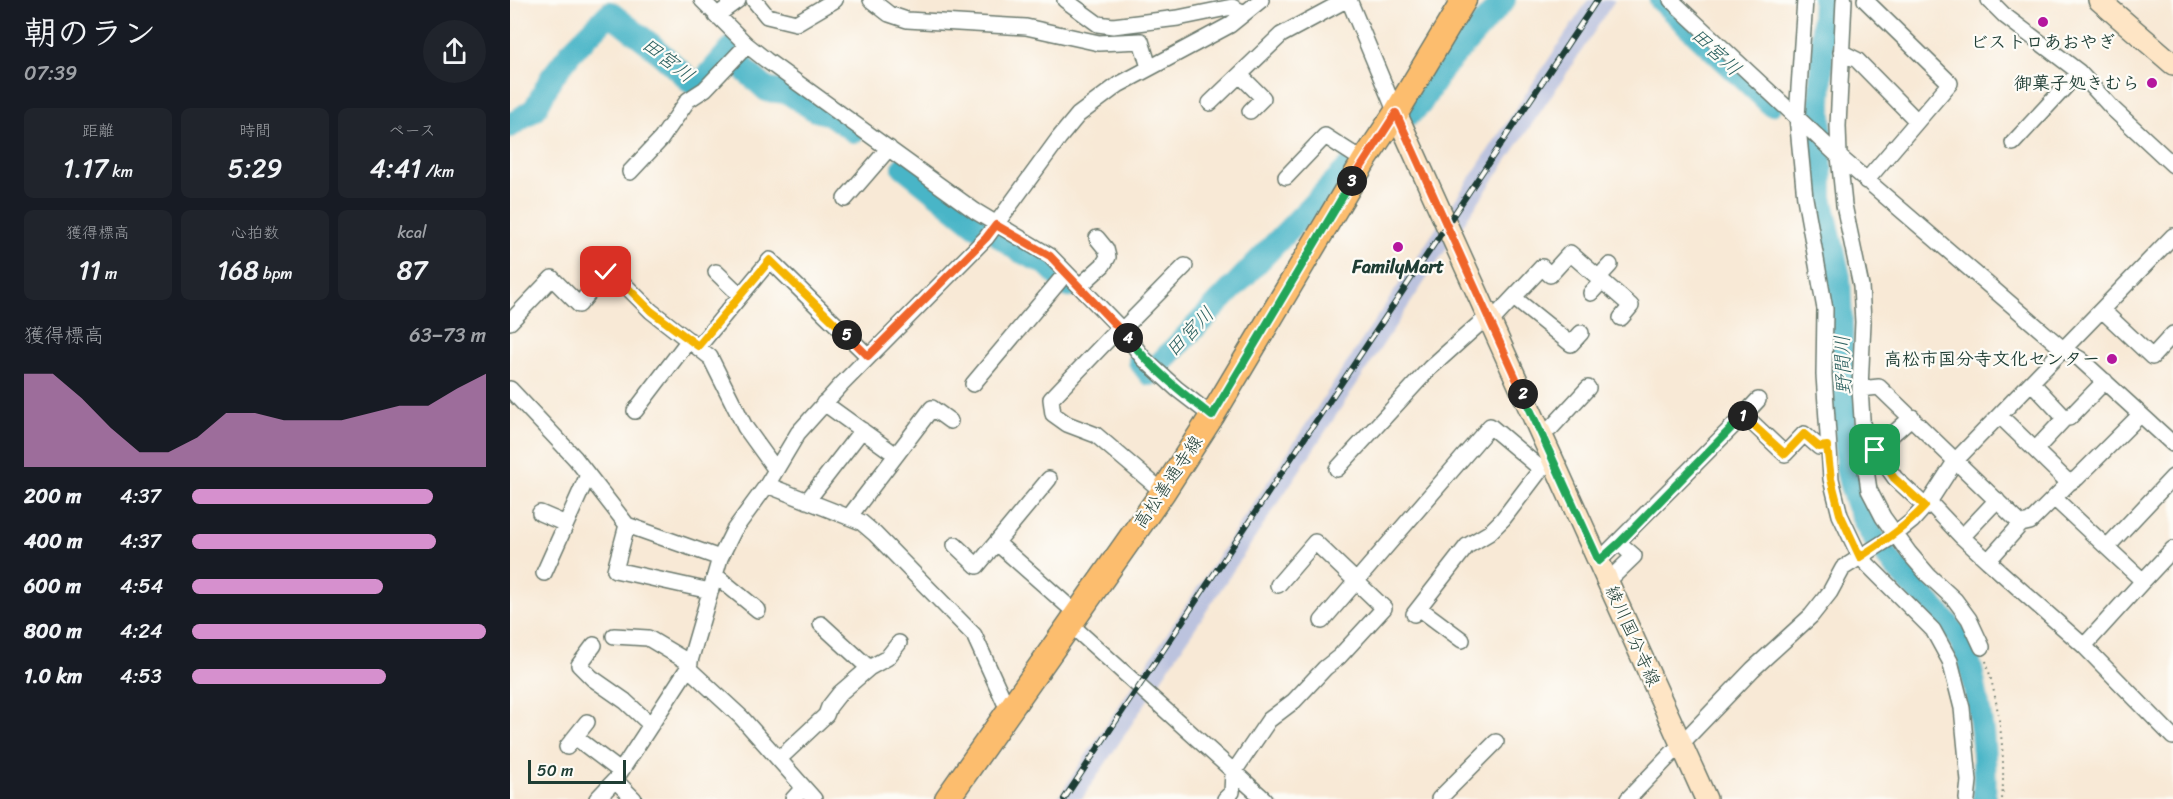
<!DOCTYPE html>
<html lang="ja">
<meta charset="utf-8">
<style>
:root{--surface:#171b24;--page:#20242c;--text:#f1f3f6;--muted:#9ea1a6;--accent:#d690ce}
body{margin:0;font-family:Sriracha,"Klee One",sans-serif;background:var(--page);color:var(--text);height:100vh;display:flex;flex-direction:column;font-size:22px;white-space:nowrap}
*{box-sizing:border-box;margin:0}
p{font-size:20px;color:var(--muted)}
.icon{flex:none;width:33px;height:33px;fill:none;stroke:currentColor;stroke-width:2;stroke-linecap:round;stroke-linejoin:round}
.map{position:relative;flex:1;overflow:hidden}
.drawer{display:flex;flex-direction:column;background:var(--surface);width:510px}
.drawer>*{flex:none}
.scale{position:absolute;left:18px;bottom:15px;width:98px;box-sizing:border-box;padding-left:6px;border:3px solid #1f3d34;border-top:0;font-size:16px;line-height:21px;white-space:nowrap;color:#1f3d34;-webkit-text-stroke:4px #fdfcf7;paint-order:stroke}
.pin{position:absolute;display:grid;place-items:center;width:51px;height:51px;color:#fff;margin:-26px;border-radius:12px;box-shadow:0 3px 9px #0006}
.km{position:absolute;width:30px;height:30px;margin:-15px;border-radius:50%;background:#222;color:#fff;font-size:16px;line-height:30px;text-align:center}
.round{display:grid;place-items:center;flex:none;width:63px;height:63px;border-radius:32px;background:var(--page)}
.head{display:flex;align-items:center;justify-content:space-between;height:102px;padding:0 24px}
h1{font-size:33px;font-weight:600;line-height:45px}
.stats{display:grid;grid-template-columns:repeat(3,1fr);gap:9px;height:102px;padding:6px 24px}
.stats div{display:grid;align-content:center;border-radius:9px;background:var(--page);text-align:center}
.stats b{font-size:26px;font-weight:600}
.stats small{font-size:16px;font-weight:400}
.stats p{font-size:16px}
.chart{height:168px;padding:12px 24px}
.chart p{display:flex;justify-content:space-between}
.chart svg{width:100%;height:108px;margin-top:6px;fill:var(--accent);opacity:.7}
ul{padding:0 24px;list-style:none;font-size:20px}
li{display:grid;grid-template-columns:96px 72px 1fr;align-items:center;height:45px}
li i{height:15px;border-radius:8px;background:var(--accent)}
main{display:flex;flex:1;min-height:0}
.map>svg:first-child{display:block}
.railway{fill:#bcc3de}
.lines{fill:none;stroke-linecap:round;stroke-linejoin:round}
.river{stroke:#4ab5c7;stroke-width:24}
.minor-casing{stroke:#6b796d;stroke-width:18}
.secondary-casing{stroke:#6b796d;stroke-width:24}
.primary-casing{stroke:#6b796d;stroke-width:27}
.path{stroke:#6b796d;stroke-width:2;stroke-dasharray:1.5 4.5;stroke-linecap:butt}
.minor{stroke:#fff;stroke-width:15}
.secondary{stroke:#fee5c5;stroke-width:21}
.primary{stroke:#fcbd6e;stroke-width:24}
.rail-casing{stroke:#1f3d34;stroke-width:6}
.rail{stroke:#fdfcf7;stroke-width:4;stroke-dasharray:11;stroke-linecap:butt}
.split-1-casing{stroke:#fff;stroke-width:12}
.split-2-casing{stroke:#fff;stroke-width:12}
.split-3-casing{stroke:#fff;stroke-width:12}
.split-4-casing{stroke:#fff;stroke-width:12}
.split-5-casing{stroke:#fff;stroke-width:12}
.split-6-casing{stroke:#fff;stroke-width:12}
.split-1{stroke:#f5b400;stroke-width:8}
.split-2{stroke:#22a559;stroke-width:8}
.split-3{stroke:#f0652b;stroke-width:8}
.split-4{stroke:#22a559;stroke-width:8}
.split-5{stroke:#f0652b;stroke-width:8}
.split-6{stroke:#f5b400;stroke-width:8}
.poi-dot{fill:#b5179e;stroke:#fdfcf7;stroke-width:2}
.labels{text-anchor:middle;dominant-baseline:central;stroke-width:4.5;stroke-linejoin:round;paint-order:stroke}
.poi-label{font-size:18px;font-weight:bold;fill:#1f3d34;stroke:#fdfcf7}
.street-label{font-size:18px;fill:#1f3d34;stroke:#fdfcf7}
.water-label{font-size:20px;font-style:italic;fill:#2c6160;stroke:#fdfcf7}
</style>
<main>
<section class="drawer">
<div class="head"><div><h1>朝のラン</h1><p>07:39</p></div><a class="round"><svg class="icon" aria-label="share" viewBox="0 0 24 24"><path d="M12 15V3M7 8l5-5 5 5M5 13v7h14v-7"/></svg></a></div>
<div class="stats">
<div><p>距離</p><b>1.17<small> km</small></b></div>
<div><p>時間</p><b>5:29</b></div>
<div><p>ペース</p><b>4:41<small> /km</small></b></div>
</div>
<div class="stats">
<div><p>獲得標高</p><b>11<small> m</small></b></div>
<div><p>心拍数</p><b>168<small> bpm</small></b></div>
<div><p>kcal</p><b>87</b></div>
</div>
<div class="chart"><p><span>獲得標高</span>63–73 m</p>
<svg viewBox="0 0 160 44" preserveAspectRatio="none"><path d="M0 44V6L10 6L20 16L30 28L40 38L50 38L60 32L70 22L80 22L90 25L100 25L110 25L120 22L130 19L140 19L150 12L160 6V44z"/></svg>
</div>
<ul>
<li><b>200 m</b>4:37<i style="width:82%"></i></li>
<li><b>400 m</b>4:37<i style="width:83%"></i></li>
<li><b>600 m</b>4:54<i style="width:65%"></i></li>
<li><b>800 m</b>4:24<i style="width:100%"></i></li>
<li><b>1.0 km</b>4:53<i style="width:66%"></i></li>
</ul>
</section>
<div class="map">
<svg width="1663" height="799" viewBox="0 0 1663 799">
<rect width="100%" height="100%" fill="#fdfcf7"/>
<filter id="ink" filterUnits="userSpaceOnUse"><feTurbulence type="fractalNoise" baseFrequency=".0167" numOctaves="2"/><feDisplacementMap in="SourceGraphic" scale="12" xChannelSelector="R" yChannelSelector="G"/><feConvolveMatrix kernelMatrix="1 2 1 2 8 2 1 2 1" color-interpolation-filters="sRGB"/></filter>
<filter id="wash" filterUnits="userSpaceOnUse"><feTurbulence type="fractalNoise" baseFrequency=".008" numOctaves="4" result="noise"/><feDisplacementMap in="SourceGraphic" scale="24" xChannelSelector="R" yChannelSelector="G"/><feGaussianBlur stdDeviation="1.35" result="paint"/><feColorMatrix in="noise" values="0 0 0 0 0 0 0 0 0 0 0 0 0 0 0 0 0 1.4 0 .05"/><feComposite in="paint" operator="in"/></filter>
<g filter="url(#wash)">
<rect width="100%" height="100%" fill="#f8e9d6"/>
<path class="railway" d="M 1078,0 L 1105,0 L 1053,79 L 943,239 L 572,799 L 547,799 Z"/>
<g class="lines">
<path class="river" d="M 1151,0 L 1261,104
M 1314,0 L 1310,103 L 1311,198 L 1329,277 L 1337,469 C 1350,529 1372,553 1413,597 C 1426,611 1441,625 1451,642 C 1459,657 1462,674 1465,690 C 1473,727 1476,762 1474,799
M 901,113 L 910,104 L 932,69 L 994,0
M 0,126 L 25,109 L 42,77 L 62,51 L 100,13 L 140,44 L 184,84 L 190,85 L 222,48 L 236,71 L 257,90 L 277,92 L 305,110 L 320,114 L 344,131
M 394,167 L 472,230
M 491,237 L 508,250 L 537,264 L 559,286
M 630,361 L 640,374 L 837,169"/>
</g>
</g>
<g filter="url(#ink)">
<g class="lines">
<g class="minor-casing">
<path id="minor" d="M 192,0 L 237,45 L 256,60 L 465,211 L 540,256 L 612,330 L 634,359 L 667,389 L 702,416
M 244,0 L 257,16 L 286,23 L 325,0
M 361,0 L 379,14 L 397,20 L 516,27 L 589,43 L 631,41 L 639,67
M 555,0 L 588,24 L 603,26 L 668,18 L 722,7 L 734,13
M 839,0 L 886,113
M 1161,0 L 1325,153 L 1554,350 L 1570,359 L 1663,444
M 1295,0 L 1287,117 L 1295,198 L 1315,309 L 1314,375 L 1321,479 L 1330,515 L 1350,557 L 1423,630 L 1440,661 L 1452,708 L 1459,781 L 1457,799
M 1334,0 L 1328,126 L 1329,156 L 1334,205 L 1351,286 L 1353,322 L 1350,389 L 1355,463 L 1359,490 L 1373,517 L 1399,553 L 1418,575 L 1445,600 L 1459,619 L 1472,647
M 1355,0 L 1440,83 L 1356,181
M 1479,0 L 1495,16 L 1569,72 L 1603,109 L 1663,165
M 206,16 L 228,0
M 1331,52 L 1347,60 L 1407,121
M 730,75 L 753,98 L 740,111
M 700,103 L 771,35 L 836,0
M 1503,143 L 1569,72
M 120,172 L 151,139 L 178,100 L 195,89 L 237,45
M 776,177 L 815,136 L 854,161
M 335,199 L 379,148
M 206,272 L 230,295
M 1088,278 L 1100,265
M 570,286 L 593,265 L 598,257 L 596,249 L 587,238
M 1081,293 L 1092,281
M 1004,298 L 1061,344 L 1071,333
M 1592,310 L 1642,357 L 1663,334
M 0,322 L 42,278 L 69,305 L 96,272 L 102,272 L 141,311 L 200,357 L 235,427 L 266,470
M 609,328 L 541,399 L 543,414 L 557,424 L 586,435 L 653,492
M 612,330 L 675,266
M 188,347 L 260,260 L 358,356
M 1522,383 L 1555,418
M 463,384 L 556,273
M 0,389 L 65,458 L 117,525 L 210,558
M 1350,389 L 1369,387 L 1511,524 L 1520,522 L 1544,498 L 1633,581 L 1574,646 L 1663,737
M 314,403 L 386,455
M 125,411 L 179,340
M 1234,415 L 1248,400
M 1490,416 L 1559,483 L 1544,498
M 1031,433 L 1041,428 L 1078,388
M 1358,443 L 1365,450 L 1402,417
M 1365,450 L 1385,478 L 1415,506
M 1525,450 L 1555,418 L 1559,418 L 1595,381
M 827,469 L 920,368 L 969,324 L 987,315 L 1032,267 L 1040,275 L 1060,253 L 1121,306 L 1111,318
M 1559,483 L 1567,478 L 1630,415
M 257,485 L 351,522 L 365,534 L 464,635 L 499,712
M 297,501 L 352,430
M 1419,502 L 1452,537
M 30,513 L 56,524
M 339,517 L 422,408 L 440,421
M 1511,524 L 1478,561 L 1574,646
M 117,525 L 105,570 L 200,591
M 487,543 L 567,614
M 445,545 L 467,566 L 539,479
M 1597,547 L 1663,477
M 1089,561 L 1234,415 L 1275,454 L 1294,434 L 1309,447 L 1318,445
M 1478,561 L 1452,537 L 1487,500
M 34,573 L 78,475
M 205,575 L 248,610
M 1098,581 L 1124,556 L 1109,543
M 1633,581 L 1663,549
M 909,608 L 952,640
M 904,614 L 957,546 L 979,533 L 993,519 L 1031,469
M 812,621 L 980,426 L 1031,469 L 1044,462
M 311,624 L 359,668
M 560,624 L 754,799
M 104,636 L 138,638 L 180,663
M 84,645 L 69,665 L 82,678 L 115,701 L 141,725
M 178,668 L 231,717 L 304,799
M 65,737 L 110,771
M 57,747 L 77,722
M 269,759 L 316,715 L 319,707 L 330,693 L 359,668 L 377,658 L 389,643
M 105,780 L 124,799
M 87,799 L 105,780 L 178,668 L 210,558 L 224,530 L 257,485 L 288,433 L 331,385 L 476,238 L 549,138 L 568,115 L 608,85 L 720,25 L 751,0
M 283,799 L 293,788
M 715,799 L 722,792 L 723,773 L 759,720 L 784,701 L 815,668 L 829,657 L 874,608 L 805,542 L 768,585
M 929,799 L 986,742
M 1118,799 L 1243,669 L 1301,616 L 1320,592 L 1333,568 L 1382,537 L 1402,521 L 1419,502 L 1446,460 L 1663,236"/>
</g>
<g class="secondary-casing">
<path id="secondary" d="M 1589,0 L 1663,64
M 886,113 L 1196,799"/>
</g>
<g class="primary-casing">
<path id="primary" d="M 437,799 L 653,492 L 702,416 L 854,161 L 886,113 L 954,0"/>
</g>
<path class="path" d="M 1476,661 C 1489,705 1496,753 1492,799"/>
<use href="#minor" class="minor"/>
<use href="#secondary" class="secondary"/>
<use href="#primary" class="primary"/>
<g class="rail-casing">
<path id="rail" d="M 554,799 L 1087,0"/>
</g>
<use href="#rail" class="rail"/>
</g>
</g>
<g class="lines" filter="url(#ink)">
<g class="split-1-casing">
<path id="split-1" d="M 1233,416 L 1275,454 L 1294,434 L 1309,447 L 1317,446 L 1321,479 L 1330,514 L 1350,557 C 1374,541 1396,527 1415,506 L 1384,478 L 1365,450"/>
</g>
<g class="split-2-casing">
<path id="split-2" d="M 1013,394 L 1089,561 L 1109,543 L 1233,416"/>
</g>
<g class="split-3-casing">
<path id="split-3" d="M 842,181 L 886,113 L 1013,394"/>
</g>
<g class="split-4-casing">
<path id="split-4" d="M 618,338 C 642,369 671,392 702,416 L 842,181"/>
</g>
<g class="split-5-casing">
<path id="split-5" d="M 337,335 L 358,356 L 476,238 L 486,225 L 540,256 L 618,338"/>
</g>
<g class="split-6-casing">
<path id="split-6" d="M 96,272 L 102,272 L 141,311 L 188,346 L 260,260 L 337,335"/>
</g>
<use href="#split-1" class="split-1"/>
<use href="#split-2" class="split-2"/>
<use href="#split-3" class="split-3"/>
<use href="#split-4" class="split-4"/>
<use href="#split-5" class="split-5"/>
<use href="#split-6" class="split-6"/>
</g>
<g class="poi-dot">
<circle cx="1533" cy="22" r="6"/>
<circle cx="1642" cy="83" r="6"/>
<circle cx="888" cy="247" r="6"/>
<circle cx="1602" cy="359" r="6"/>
</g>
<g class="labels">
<g class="poi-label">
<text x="1533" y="42">ビストロあおやぎ</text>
<text x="1630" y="83" text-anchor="end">御菓子処きむら</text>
<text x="888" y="267">FamilyMart</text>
<text x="1590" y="359" text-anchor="end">高松市国分寺文化センター</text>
</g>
<g class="street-label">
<text transform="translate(658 482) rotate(-56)">高松善通寺線</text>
<text transform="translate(1123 636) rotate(66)">綾川国分寺線</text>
</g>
<g class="water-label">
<text transform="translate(1206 52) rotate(43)">田宮川</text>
<text transform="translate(158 60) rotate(38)">田宮川</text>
<text transform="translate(680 332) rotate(-46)">田宮川</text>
<text transform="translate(1333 365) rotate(-92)">野間川</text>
</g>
</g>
</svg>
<div class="scale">50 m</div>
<div class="pin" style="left:1365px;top:450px;background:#1e9e55"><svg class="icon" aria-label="arrive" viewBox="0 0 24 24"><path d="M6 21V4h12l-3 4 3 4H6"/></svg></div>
<div class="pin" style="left:96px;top:272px;background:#d93025"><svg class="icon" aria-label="check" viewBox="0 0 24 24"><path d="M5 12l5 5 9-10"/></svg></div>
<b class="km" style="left:1233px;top:416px">1</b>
<b class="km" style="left:1013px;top:394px">2</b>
<b class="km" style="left:842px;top:181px">3</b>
<b class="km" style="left:618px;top:338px">4</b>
<b class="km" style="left:337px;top:335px">5</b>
</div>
</main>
